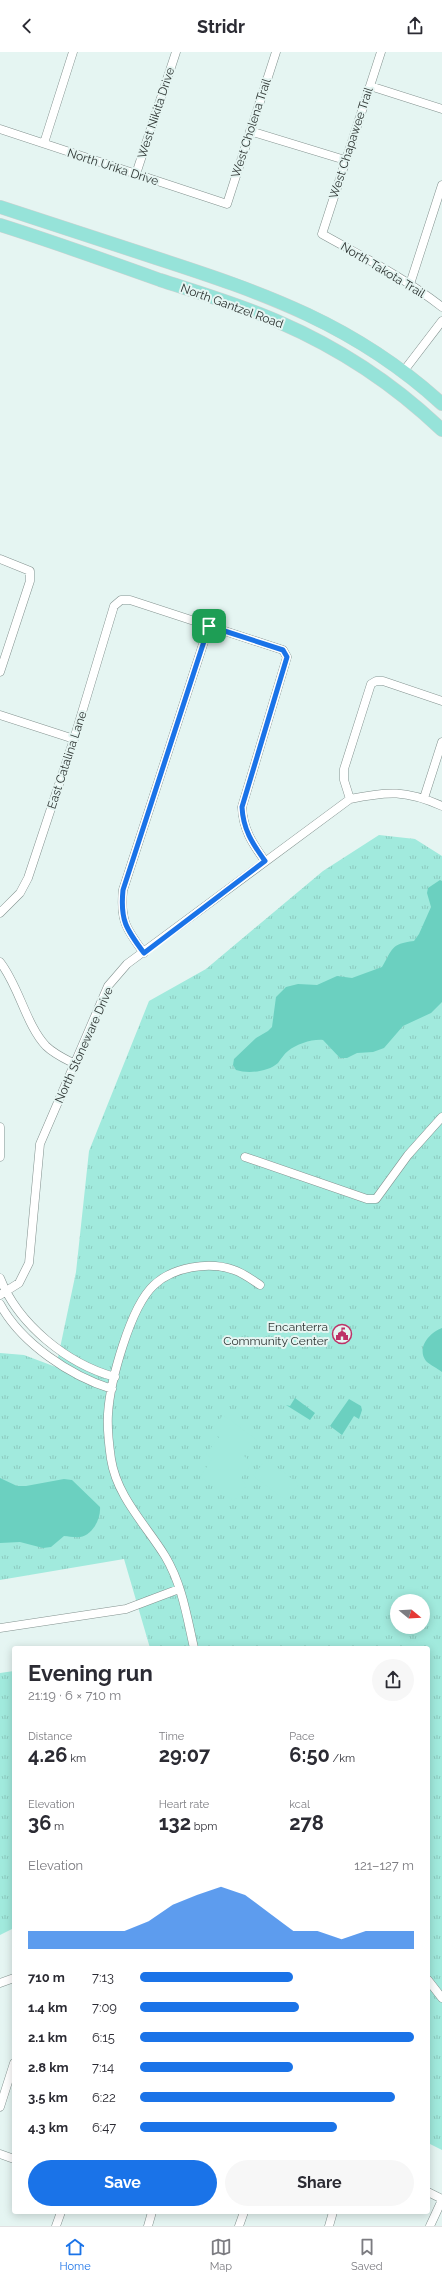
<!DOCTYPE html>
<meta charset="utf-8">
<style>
:root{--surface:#fff;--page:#f7f7f7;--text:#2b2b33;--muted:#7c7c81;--line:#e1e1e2;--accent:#1a73e8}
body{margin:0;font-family:Raleway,sans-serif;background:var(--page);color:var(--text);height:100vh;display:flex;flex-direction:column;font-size:15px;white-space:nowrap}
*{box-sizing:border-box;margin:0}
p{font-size:13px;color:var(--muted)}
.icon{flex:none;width:22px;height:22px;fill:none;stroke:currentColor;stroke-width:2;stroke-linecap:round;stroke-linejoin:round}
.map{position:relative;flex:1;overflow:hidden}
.drawer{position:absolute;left:12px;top:1594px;width:418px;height:568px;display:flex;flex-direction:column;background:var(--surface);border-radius:4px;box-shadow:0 2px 10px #0003}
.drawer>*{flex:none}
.needle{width:26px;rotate:108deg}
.tools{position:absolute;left:390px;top:1542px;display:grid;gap:8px}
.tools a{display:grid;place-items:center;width:40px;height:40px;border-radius:50%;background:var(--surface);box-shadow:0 2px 10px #0003;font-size:20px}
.pin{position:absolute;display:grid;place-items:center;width:34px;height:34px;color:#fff;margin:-17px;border-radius:8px;box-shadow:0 2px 6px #0006}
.round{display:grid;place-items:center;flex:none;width:42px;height:42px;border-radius:21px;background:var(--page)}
.summary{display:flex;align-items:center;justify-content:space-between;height:68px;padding:0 16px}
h1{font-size:22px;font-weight:700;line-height:30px}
.stats{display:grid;grid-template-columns:repeat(3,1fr);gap:6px;height:68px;padding:4px 16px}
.stats div{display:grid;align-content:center}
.stats b{font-size:20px;font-weight:700}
.stats small{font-size:11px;font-weight:400}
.stats p{font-size:11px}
.chart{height:112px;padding:8px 16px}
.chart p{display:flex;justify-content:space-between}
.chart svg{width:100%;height:72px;margin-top:4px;fill:var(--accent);opacity:.7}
.primary-button{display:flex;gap:8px;margin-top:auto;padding:8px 16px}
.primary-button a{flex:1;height:46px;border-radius:24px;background:var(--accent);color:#fff;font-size:16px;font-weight:700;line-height:46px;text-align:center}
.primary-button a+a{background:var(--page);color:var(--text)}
ul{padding:0 16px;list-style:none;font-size:13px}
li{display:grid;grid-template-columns:64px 48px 1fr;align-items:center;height:30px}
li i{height:10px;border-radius:5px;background:var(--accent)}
header{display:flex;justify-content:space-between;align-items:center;height:52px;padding:0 16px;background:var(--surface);font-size:18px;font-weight:700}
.tab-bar{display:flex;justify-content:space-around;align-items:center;height:56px;border-top:1px solid var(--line);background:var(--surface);font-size:11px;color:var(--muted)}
.tab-bar a{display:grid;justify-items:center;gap:2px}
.tab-bar .active{color:var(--accent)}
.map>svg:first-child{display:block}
.grass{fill:url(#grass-tufts);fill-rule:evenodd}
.green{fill:#a1eadd}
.water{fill:#6bd0c0}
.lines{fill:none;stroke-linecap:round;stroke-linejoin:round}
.minor-casing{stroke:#83928f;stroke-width:9}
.primary-casing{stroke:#d1d2d2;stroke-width:14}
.minor{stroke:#fff;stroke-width:8}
.primary{stroke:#96e3d9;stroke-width:13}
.route-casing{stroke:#fff;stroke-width:8}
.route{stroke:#1a73e8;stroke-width:5}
.labels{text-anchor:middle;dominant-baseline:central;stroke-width:4;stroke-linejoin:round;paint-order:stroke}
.street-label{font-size:12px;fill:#2d3432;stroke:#e5f5f2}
.poi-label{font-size:12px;fill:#2d3432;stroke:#e5f5f2;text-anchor:end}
</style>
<header><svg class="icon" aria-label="back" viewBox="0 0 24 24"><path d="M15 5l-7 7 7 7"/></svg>Stridr<svg class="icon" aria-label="share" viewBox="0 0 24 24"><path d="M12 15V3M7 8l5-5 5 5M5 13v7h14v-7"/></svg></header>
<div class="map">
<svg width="442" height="2174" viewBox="0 0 442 2174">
<defs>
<pattern id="grass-tufts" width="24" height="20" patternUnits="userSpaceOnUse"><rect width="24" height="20" fill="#a1eadd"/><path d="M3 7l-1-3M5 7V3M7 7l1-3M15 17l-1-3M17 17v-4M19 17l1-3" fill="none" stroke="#8bc9be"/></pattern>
</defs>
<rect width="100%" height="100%" fill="#e5f5f2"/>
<path class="grass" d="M 379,783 L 415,787 L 442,804 L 442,2098 L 428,2091 L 428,1596 L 150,1596 L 124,1507 L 0,1528 L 0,1301 L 24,1303 L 56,1315 L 76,1220 L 89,1099 L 149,949 L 206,917 L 323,819 ZM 397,1549 L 423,1549 L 423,1575 L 397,1575 Z
M 14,1619 L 14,1876 L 0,1883 L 0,1621 Z"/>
<path class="green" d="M 223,1363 L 257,1388 L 244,1404 L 252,1411 L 240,1427 L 247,1433 L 234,1449 L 200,1425 L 212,1407 L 206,1402 L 219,1385 L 211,1379 Z
M 266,1407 L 299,1432 L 287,1449 L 253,1424 Z"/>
<path class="water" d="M 440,828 L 442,829 L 442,950 L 431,961 L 403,974 L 384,996 L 373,1000 L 357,1001 L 347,1006 L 340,1006 L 323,988 C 312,987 297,992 288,999 C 284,1002 281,1007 278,1011 C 268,1020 248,1022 236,1018 L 233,1013 L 234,1007 L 256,986 L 268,979 L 272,975 L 276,945 L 286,935 L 298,932 L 317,933 L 337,924 L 352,926 L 382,915 C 393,897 390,892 414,889 L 419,882 L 431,855 L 427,841 L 428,836 Z
M 442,1276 L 442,1320 C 437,1316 430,1313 426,1309 C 416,1296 430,1280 442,1276 Z
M 295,1346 L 315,1361 L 310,1368 L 286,1353 L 290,1354 Z
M 349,1347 L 361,1354 L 362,1358 L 359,1367 L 354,1364 L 342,1383 L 330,1374 Z
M 0,1426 L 17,1434 L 26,1434 L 64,1427 L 72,1428 L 100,1455 C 101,1466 93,1483 80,1485 C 75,1486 69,1484 64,1484 L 51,1495 L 43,1496 L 20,1490 L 0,1491 Z"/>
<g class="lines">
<g class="minor-casing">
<path id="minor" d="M 381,0 L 322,182 C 363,205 405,226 442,255
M 370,34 L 442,57
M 0,77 L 227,152 L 276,0
M 250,79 L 345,108
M 44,91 L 73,0
M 136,122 L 176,0
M 410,232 L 442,133
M 403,320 L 442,269
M 0,507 L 30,519 L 30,529 L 0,620
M 0,663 L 74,687
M 424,746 L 442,690
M 350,747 L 344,728 L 344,717 L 371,632 L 376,629 L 383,629 L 442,649
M 0,861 L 20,841 L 28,826 L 74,687 L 114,554 L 121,548 L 130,548 L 283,598 L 287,605 L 242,755 C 243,777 252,791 265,809
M 144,901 C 126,877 120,868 123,838 L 209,574
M 0,910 C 19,934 26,973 46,994 C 54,1002 65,1007 75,1012
M 0,1075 L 0,1105
M 245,1105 L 367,1147 L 376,1147 L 408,1103 L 442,1065
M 0,1226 C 18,1272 67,1312 115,1325
M 0,1243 L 19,1231 L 29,1211 L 40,1092 L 108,934 L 127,912 L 350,747 C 388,739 406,738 442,754
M 0,1252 C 21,1291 70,1324 112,1337
M 0,1576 L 126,1557 L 179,1537
M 194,1596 C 187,1565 182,1532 165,1504 C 146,1473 117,1445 111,1407 C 109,1393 107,1377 108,1362 C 110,1330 130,1255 154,1233 C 173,1215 209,1209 234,1218 C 243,1221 251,1227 260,1233
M 428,1928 L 442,1946
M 0,1931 L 14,1926
M 0,2055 L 14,2011
M 0,2102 L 14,2107
M 428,2140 L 442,2147
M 56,2174 L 61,2160
M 148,2174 L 152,2160
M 239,2174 L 244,2160
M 329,2174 L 333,2160
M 430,2174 L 442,2148"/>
</g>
<g class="primary-casing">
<path id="primary" d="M 0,155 C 52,172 104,189 156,206 C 264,241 356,273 442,352
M 0,173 C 54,190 107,209 160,228 C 200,241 241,253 279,270 C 339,296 395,333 442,378"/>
</g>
<use href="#minor" class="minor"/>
<use href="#primary" class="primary"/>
</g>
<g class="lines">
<g class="route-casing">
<path id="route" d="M 209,574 L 283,598 L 287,605 L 242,755 C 243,777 252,791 265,809 L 144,901 C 126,877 120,868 123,838 Z"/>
</g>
<use href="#route" class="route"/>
</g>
<defs>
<g id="civic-ring" transform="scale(1)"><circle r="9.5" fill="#e5f5f2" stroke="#bd3267" stroke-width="1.5"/><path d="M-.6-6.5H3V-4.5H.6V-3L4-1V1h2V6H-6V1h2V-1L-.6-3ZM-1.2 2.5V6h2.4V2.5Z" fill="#bd3267"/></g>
</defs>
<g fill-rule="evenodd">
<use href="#civic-ring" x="342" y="1282"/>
</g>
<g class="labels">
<g class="street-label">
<text transform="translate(156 61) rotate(-72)">West Nikita Drive</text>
<text transform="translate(251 76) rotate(-72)">West Cholena Trail</text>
<text transform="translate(351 91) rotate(-72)">West Chapawee Trail</text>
<text transform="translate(113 115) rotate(18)">North Urika Drive</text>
<text transform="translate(383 218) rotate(31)">North Takota Trail</text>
<text transform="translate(232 254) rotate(20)">North Gantzel Road</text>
<text transform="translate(67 708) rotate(-72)">East Catalina Lane</text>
<text transform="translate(84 993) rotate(-66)">North Stoneware Drive</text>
</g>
<g class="poi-label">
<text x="328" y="1275">Encanterra<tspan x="328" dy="14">Community Center</tspan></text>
</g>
</g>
</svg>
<div class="tools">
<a><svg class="needle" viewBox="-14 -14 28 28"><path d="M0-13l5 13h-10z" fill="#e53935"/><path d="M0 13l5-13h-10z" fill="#7c7c81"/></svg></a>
</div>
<div class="pin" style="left:209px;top:574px;background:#1e9e55"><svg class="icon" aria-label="arrive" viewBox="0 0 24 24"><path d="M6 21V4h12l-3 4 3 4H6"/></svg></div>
<section class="drawer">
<div class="summary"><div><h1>Evening run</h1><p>21:19 · 6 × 710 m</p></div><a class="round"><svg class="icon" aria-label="share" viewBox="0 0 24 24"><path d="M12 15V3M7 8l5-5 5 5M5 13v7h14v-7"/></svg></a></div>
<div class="stats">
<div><p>Distance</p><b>4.26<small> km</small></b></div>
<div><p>Time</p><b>29:07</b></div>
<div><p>Pace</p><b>6:50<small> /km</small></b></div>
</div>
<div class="stats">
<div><p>Elevation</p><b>36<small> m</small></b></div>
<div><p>Heart rate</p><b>132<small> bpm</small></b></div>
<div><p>kcal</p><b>278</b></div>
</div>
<div class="chart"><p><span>Elevation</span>121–127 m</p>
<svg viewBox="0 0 160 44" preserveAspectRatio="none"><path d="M0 44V33L10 33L20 33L30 33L40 33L50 27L60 17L70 11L80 6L90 11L100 22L110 33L120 33L130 38L140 33L150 33L160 33V44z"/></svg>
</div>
<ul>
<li><b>710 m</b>7:13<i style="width:56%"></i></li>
<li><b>1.4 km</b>7:09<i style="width:58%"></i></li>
<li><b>2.1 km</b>6:15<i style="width:100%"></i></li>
<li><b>2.8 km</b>7:14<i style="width:56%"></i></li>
<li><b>3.5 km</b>6:22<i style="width:93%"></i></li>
<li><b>4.3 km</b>6:47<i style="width:72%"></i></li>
</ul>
<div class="primary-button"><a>Save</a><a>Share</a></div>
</section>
</div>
<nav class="tab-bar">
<a class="active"><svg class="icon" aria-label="home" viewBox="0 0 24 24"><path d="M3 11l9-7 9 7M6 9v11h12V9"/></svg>Home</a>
<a><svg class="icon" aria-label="map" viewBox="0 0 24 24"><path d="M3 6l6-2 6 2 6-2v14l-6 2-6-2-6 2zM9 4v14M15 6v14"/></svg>Map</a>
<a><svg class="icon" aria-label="saved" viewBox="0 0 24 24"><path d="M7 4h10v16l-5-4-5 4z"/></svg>Saved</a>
</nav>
